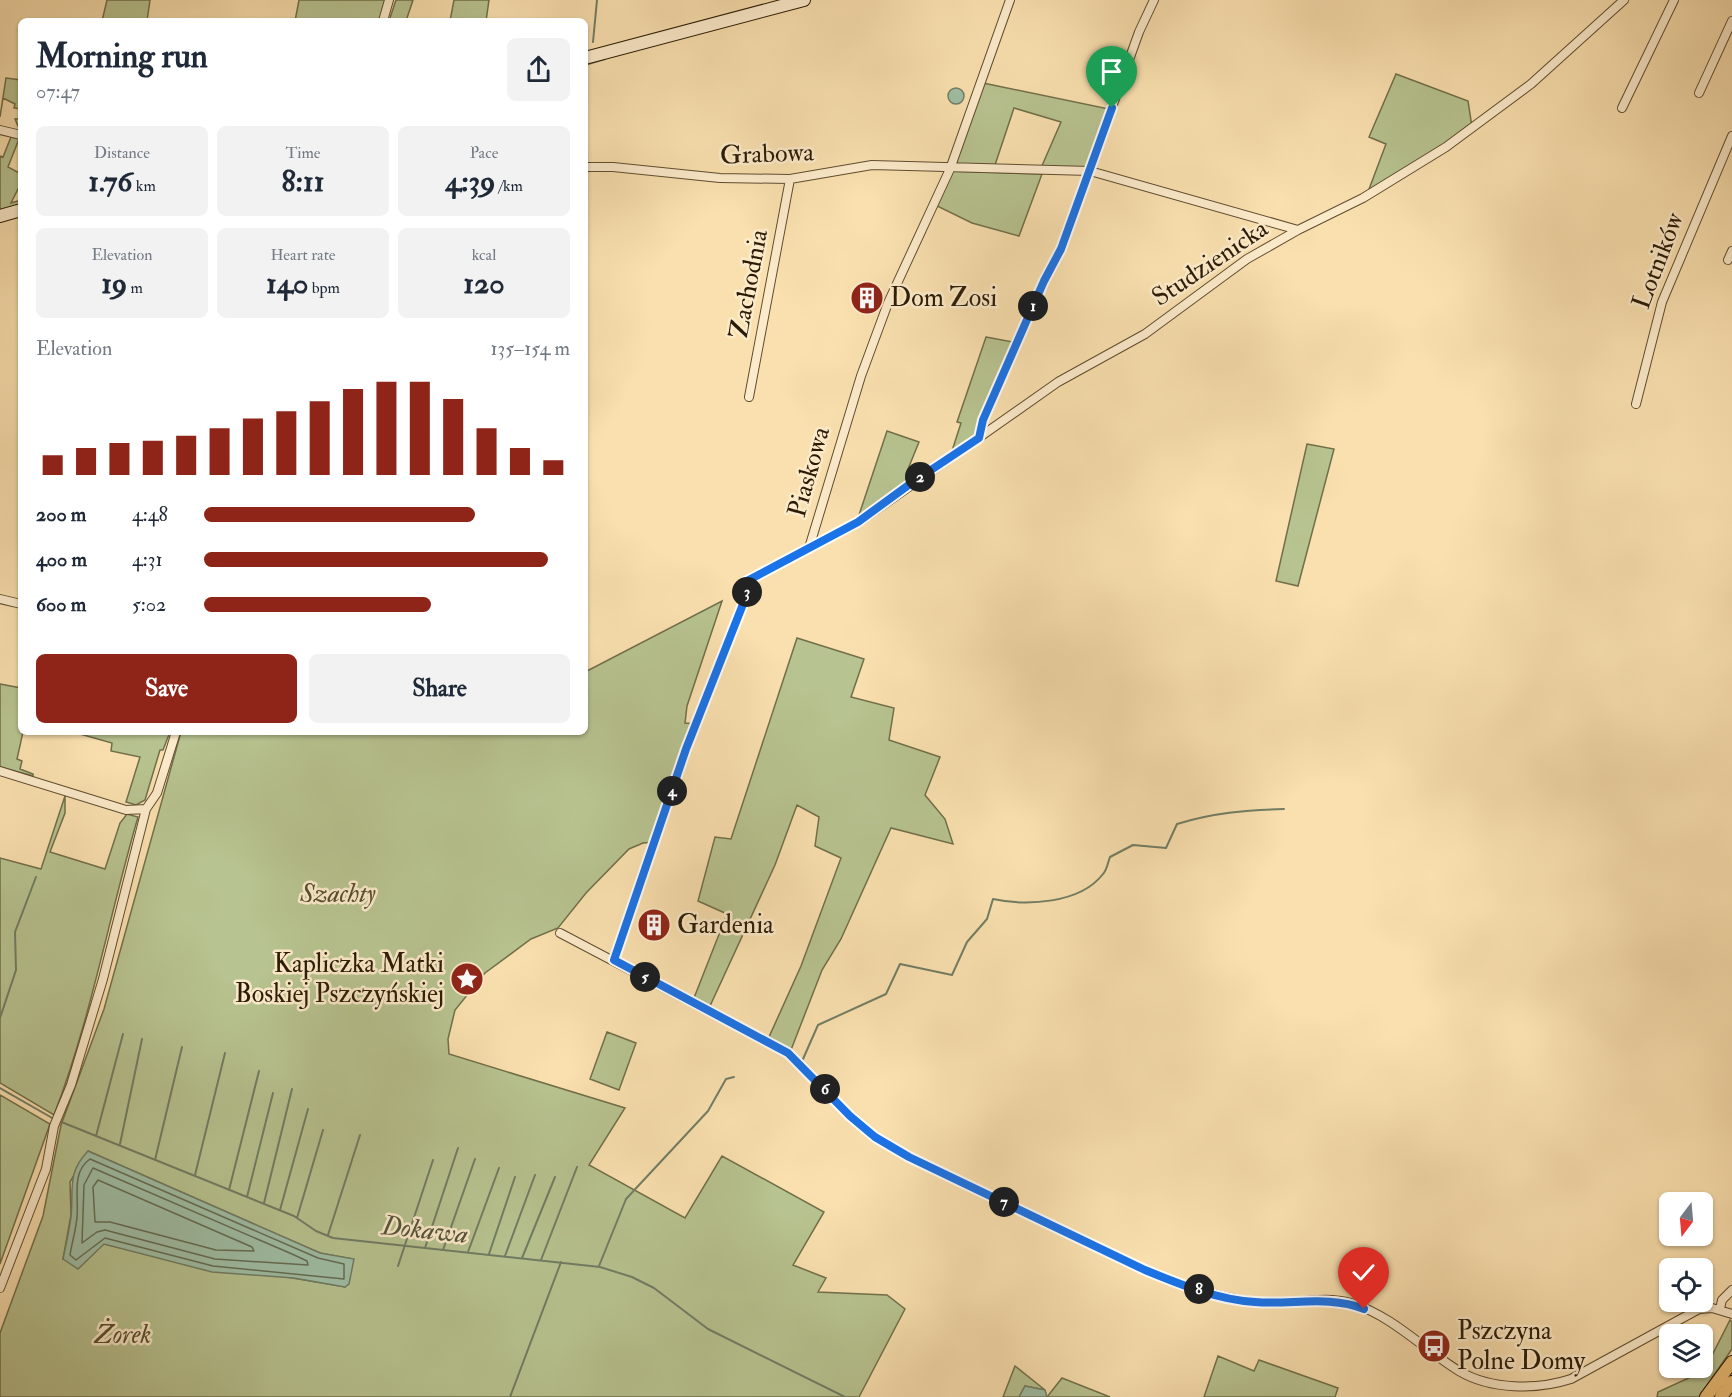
<!DOCTYPE html>
<meta charset="utf-8">
<style>
:root{--surface:#fff;--page:#f2f2f3;--text:#1f2937;--muted:#747a83;--accent:#8f2418}
body{margin:0;font-family:"IM FELL Double Pica",serif;background:var(--page);color:var(--text);height:100vh;display:flex;flex-direction:column;font-size:22px;white-space:nowrap}
*{box-sizing:border-box;margin:0}
p{font-size:20px;color:var(--muted)}
.icon{flex:none;width:33px;height:33px;fill:none;stroke:currentColor;stroke-width:2;stroke-linecap:round;stroke-linejoin:round}
.map{position:relative;flex:1;overflow:hidden}
.sheet{position:absolute;left:18px;top:18px;width:570px;height:717px;display:flex;flex-direction:column;background:var(--surface);border-radius:9px;box-shadow:0 2px 4px #0004}
.sheet>*{flex:none}
.needle{width:39px;rotate:196deg}
.buttons{position:absolute;left:1659px;top:1192px;display:grid;gap:12px}
.buttons a{display:grid;place-items:center;width:54px;height:54px;border-radius:9px;background:var(--surface);box-shadow:0 2px 4px #0004;font-size:30px}
.pin{position:absolute;display:grid;place-items:center;width:51px;height:51px;color:#fff;margin:-62px -26px;border-radius:50% 50% 50% 0;rotate:-45deg;box-shadow:0 0 6px #0007}
.pin .icon{rotate:45deg}
.km{position:absolute;width:30px;height:30px;margin:-15px;border-radius:50%;background:#222;color:#fff;font-size:16px;line-height:30px;text-align:center}
.round{display:grid;place-items:center;flex:none;width:63px;height:63px;border-radius:9px;background:var(--page)}
.overview{display:flex;align-items:center;justify-content:space-between;height:102px;padding:0 18px}
h1{font-size:33px;font-weight:800;line-height:45px}
.figures{display:grid;grid-template-columns:repeat(3,1fr);gap:9px;height:102px;padding:6px 18px}
.figures div{display:grid;align-content:center;border-radius:9px;background:var(--page);text-align:center}
.figures b{font-size:30px;font-weight:800}
.figures small{font-size:16px;font-weight:400}
.figures p{font-size:16px}
.chart{height:168px;padding:12px 18px}
.chart p{display:flex;justify-content:space-between}
.chart svg{width:100%;height:108px;margin-top:6px;stroke:var(--accent);stroke-width:6}
.button{display:flex;gap:12px;margin-top:auto;padding:12px 18px}
.button a{flex:1;height:69px;border-radius:9px;background:var(--accent);color:#fff;font-size:24px;font-weight:800;line-height:69px;text-align:center}
.button a+a{background:var(--page);color:var(--text)}
ul{padding:0 18px;list-style:none;font-size:20px}
li{display:grid;grid-template-columns:96px 72px 1fr;align-items:center;height:45px}
li i{height:15px;border-radius:8px;background:var(--accent)}
.map>svg:first-child{display:block}
.green{fill:#b7c390;stroke:#716f4a;stroke-width:1.5;fill-rule:evenodd}
.water{fill:#9fbea5;stroke:#717d65;stroke-width:1.5}
.lines{fill:none;stroke-linecap:round;stroke-linejoin:round}
.shore{stroke:#656c54;stroke-width:1.5}
.stream{stroke:#717d65;stroke-width:2}
.street-casing{stroke:#5f4c2f;stroke-width:10}
.secondary-casing{stroke:#2b1b04;stroke-width:14}
.primary-casing{stroke:#2b1b04;stroke-width:14}
.street{stroke:#fcebcb;stroke-width:8}
.secondary{stroke:#fcebcb;stroke-width:12}
.primary{stroke:#edc078;stroke-width:12}
.route-casing{stroke:#fff;stroke-width:12}
.route{stroke:#1a73e8;stroke-width:8}
.labels{text-anchor:middle;dominant-baseline:central;stroke-width:5;stroke-linejoin:round;paint-order:stroke}
.street-label{font-size:26px;fill:#2b1b04;stroke:#fcebcb}
.poi-label{font-size:26px;fill:#2b1b04;stroke:#fcebcb;text-anchor:start}
.park-label{font-size:26px;font-style:italic;fill:#554d2e;stroke:#fcebcb}
.water-label{font-size:27px;font-style:italic;fill:#54543c;stroke:#fcebcb}
</style>
<div class="map">
<svg width="1732" height="1397" viewBox="0 0 1732 1397">
<rect width="100%" height="100%" fill="#fae0af"/>
<filter id="stains"><feTurbulence type="fractalNoise" baseFrequency=".00333" numOctaves="4"/><feColorMatrix values="0 0 0 0 .2 0 0 0 0 .09 0 0 0 0 .02 0 0 0 .5 -.17"/></filter>
<radialGradient id="worn" r=".72"><stop offset=".6" stop-color="#630" stop-opacity="0"/><stop offset="1" stop-color="#630" stop-opacity=".3"/></radialGradient>
<path class="green" d="M 107,0 L 150,0 L 147,21 L 102,21 Z
M 299,0 L 386,0 L 380,21 L 295,21 Z
M 396,0 L 413,0 L 406,21 L 389,21 Z
M 454,0 L 489,0 L 486,21 L 450,21 Z
M 1396,74 L 1468,101 L 1472,127 L 1368,192 L 1386,144 L 1369,137 Z
M 6,78 L 21,80 L 21,124 L 18,126 L 15,119 L 19,119 L 21,109 L 14,108 L 15,104 L 3,98 L 0,117 Z
M 983,83 L 1109,109 L 1088,169 L 1041,168 L 1061,122 L 1014,108 L 994,168 L 953,167 Z
M 11,137 L 19,139 L 8,167 L 21,174 L 21,183 L 11,203 L 21,200 L 21,206 L 0,211 L 0,156 L 3,157 Z
M 951,171 L 1042,174 L 1019,236 L 972,223 L 935,205 Z
M 986,337 L 1013,342 L 979,419 L 975,435 L 951,454 L 961,423 L 957,422 Z
M 887,431 L 919,442 L 906,474 L 906,484 L 857,521 Z
M 1307,444 L 1334,449 L 1298,586 L 1276,581 Z
M 722,601 L 687,706 L 685,723 L 696,724 L 656,842 L 643,843 L 629,849 L 586,893 L 558,928 L 531,939 L 485,973 L 455,1010 L 448,1039 L 449,1054 L 625,1108 L 589,1165 L 685,1218 L 722,1156 L 824,1212 L 793,1265 L 826,1278 L 818,1292 L 887,1295 L 905,1309 L 859,1397 L 0,1397 L 0,1333 L 43,1216 L 61,1125 L 104,1009 L 181,732 L 585,732 L 585,672 ZM 88,1151 L 320,1253 L 353,1259 L 345,1287 L 144,1253 L 104,1244 L 63,1259 L 71,1215 L 70,1182 Z
M 797,638 L 864,659 L 851,697 L 894,708 L 889,740 L 940,757 L 925,795 L 945,819 L 953,844 L 891,828 L 841,939 L 822,970 L 791,1050 L 769,1037 L 801,966 L 841,858 L 815,846 L 819,817 L 797,805 L 775,865 L 710,1006 L 694,998 L 727,914 L 698,901 L 715,837 L 731,839 Z
M 0,684 L 21,688 L 23,732 L 17,759 L 22,761 L 20,769 L 33,774 L 33,776 L 0,767 Z
M 73,732 L 170,732 L 163,750 L 160,750 L 145,800 L 136,805 L 126,802 L 140,757 L 111,751 L 112,743 Z
M 65,796 L 65,813 L 50,852 L 105,869 L 120,823 L 127,814 L 138,817 C 109,916 91,1019 54,1115 L 0,1083 L 0,858 L 41,869 Z
M 607,1032 L 636,1043 L 619,1090 L 590,1079 Z
M 0,1095 L 50,1124 L 0,1264 Z
M 1730,1320 L 1732,1322 L 1732,1349 L 1699,1397 L 1657,1397 L 1658,1392 L 1704,1371 Z
M 1218,1356 L 1254,1371 L 1259,1360 L 1338,1388 L 1335,1397 L 1204,1397 Z
M 1015,1366 L 1045,1390 L 1025,1386 L 1019,1397 L 1003,1397 Z
M 1062,1378 L 1110,1397 L 1047,1397 Z"/>
<path class="water" d="M948 96a8 8 0 1 1 16 0a8 8 0 1 1-16 0Z
M 88,1151 L 320,1253 L 354,1259 L 349,1284 L 345,1287 L 294,1278 L 212,1272 L 104,1244 L 78,1269 L 63,1259 C 66,1245 69,1231 71,1217 C 74,1190 66,1174 88,1151 Z
M 1025,1386 L 1045,1390 L 1047,1397 L 1019,1397 Z"/>
<g class="lines">
<path class="shore" d="M 90,1159 L 318,1258 L 344,1264 L 344,1279 L 213,1266 L 105,1238 L 76,1260 L 70,1255 C 72,1242 76,1230 77,1217 C 79,1198 71,1172 90,1159 Z
M 93,1168 L 292,1254 L 307,1261 L 308,1265 L 215,1259 L 105,1230 L 97,1232 L 82,1243 L 84,1185 Z
M 98,1180 L 252,1247 L 254,1251 L 216,1250 L 110,1222 L 95,1222 L 93,1187 Z"/>
<path class="stream" d="M 593,42 L 597,0
M 585,65 L 605,59
M 0,1018 L 16,970 L 15,932 L 36,877
M 803,1059 L 818,1025 L 886,994 L 900,964 L 952,975 L 967,942 L 987,919 L 993,899 C 1026,906 1080,904 1103,874 C 1107,870 1108,862 1110,857 L 1133,845 L 1166,848 L 1177,824 C 1212,813 1246,810 1284,809
M 0,1088 L 54,1119
M 59,1121 L 294,1216 L 316,1231 L 333,1238 L 600,1267 L 632,1277 L 654,1288 L 708,1329 L 845,1397
M 96,1136 L 123,1034
M 120,1144 L 142,1039
M 155,1160 L 182,1047
M 195,1175 L 225,1053
M 229,1190 L 259,1071
M 247,1197 L 273,1093
M 264,1203 L 292,1089
M 280,1210 L 308,1109
M 297,1218 L 323,1130
M 328,1235 L 360,1135
M 425,1248 L 458,1148
M 443,1250 L 475,1159
M 468,1252 L 499,1168
M 489,1254 L 515,1177
M 505,1256 L 535,1175
M 522,1258 L 555,1177
M 541,1260 L 577,1167
M 398,1266 L 433,1160
M 599,1266 L 626,1199 L 708,1111 L 726,1079 L 734,1077
M 510,1397 L 561,1262"/>
<g class="street-casing">
<path id="street" d="M 383,21 L 389,0
M 1699,93 L 1732,21
M 1622,108 L 1674,0
M 0,130 L 21,135
M 585,167 L 613,167 L 720,178 L 790,179 L 872,165 L 1090,171 L 1298,230
M 1728,260 L 1732,251
M 749,397 L 790,179
M 1636,404 L 1662,302 L 1732,136
M 979,438 L 983,420 L 1044,281 L 1061,249 L 1139,32 L 1154,0
M 809,548 L 861,376 L 888,303 L 950,169 L 1010,0
M 0,599 L 21,604
M 0,771 L 126,810 L 146,809
M 560,933 L 788,1053 L 850,1116 L 875,1137 L 909,1157 L 1145,1270 C 1184,1286 1226,1301 1269,1303 C 1296,1304 1324,1295 1351,1303 C 1393,1316 1423,1349 1459,1371 C 1491,1390 1537,1390 1571,1379 L 1699,1309 L 1712,1308 L 1732,1314
M 614,960 L 686,749 L 747,594 L 745,582 L 859,522 L 1058,382 L 1145,334 L 1247,259 L 1298,230 L 1363,198 L 1446,147 L 1531,84 L 1624,0
M 0,1288 L 46,1169 L 54,1126 L 71,1085 L 103,979 L 146,809 L 157,793 L 176,732
M 1720,1309 L 1722,1300 L 1732,1290"/>
</g>
<g class="secondary-casing">
<path id="secondary" d="M 585,58 L 804,0
M 0,216 L 21,210"/>
</g>
<g class="primary-casing">
<path id="primary" d="M 1706,1397 L 1732,1362
M 1721,1397 L 1732,1382"/>
</g>
<use href="#street" class="street"/>
<use href="#secondary" class="secondary"/>
<use href="#primary" class="primary"/>
</g>
<g class="lines">
<g class="route-casing">
<path id="route" d="M 1112,108 L 1061,249 L 1044,281 L 983,420 L 979,438 L 910,484 L 858,522 L 745,582 L 747,594 L 686,749 L 614,960 L 788,1053 L 850,1116 L 875,1137 L 909,1157 L 1145,1270 C 1179,1284 1218,1300 1255,1302 C 1292,1305 1329,1295 1364,1309"/>
</g>
<use href="#route" class="route"/>
</g>
<defs>
<g id="building-disc" transform="scale(1.725)"><circle r="9.5" fill="#8f2418" stroke="#fcebcb"/><path d="M-4-6H4V6H1V3H-1V6H-4ZM-2.5-4.3h1.7v1.8h-1.7ZM.8-4.3h1.7v1.8H.8ZM-2.5-1h1.7V.8h-1.7ZM.8-1h1.7V.8H.8Z" fill="#fff"/></g>
<g id="sight-disc" transform="scale(1.725)"><circle r="9.5" fill="#8f2418" stroke="#fcebcb"/><path d="M0-6L1.8-2.2L6-1.7L2.9 1.2L3.7 5.4L0 3.3L-3.7 5.4L-2.9 1.2L-6-1.7L-1.8-2.2Z" fill="#fff"/></g>
<g id="bus-disc" transform="scale(1.725)"><circle r="9.5" fill="#8f2418" stroke="#fcebcb"/><path d="M-5-6H5V4H4V6H2V4H-2V6H-4V4H-5ZM-3.5-4V0h7V-4ZM-3.5 1.2v1.5H-2V1.2ZM2 1.2v1.5H3.5V1.2Z" fill="#fff"/></g>
</defs>
<g fill-rule="evenodd">
<use href="#building-disc" x="867" y="298"/>
<use href="#building-disc" x="654" y="925"/>
<use href="#sight-disc" x="467" y="979"/>
<use href="#bus-disc" x="1434" y="1346"/>
</g>
<g class="labels">
<g class="street-label">
<text transform="translate(767 154) rotate(-2)">Grabowa</text>
<text transform="translate(1658 261) rotate(-69)">Lotników</text>
<text transform="translate(1210 263) rotate(-34)">Studzienicka</text>
<text transform="translate(749 284) rotate(-79)">Zachodnia</text>
<text transform="translate(809 472) rotate(-74)">Piaskowa</text>
</g>
<g class="poi-label">
<text x="890" y="298">Dom Zosi</text>
<text x="677" y="925">Gardenia</text>
<text x="444" y="964" text-anchor="end">Kapliczka Matki<tspan x="444" dy="30">Boskiej Pszczyńskiej</tspan></text>
<text x="1457" y="1331">Pszczyna<tspan x="1457" dy="30">Polne Domy</tspan></text>
</g>
<g class="park-label">
<text x="338" y="894">Szachty</text>
<text x="123" y="1335">Żorek</text>
</g>
<g class="water-label">
<text transform="translate(425 1230) rotate(6)">Dokawa</text>
</g>
</g>
<rect width="100%" height="100%" filter="url(#stains)"/>
<rect width="100%" height="100%" fill="url(#worn)"/>
</svg>
<div class="buttons">
<a><svg class="needle" viewBox="-14 -14 28 28"><path d="M0-13l5 13h-10z" fill="#e53935"/><path d="M0 13l5-13h-10z" fill="#747a83"/></svg></a>
<a><svg class="icon" aria-label="locate" viewBox="0 0 24 24"><circle cx="12" cy="12" r="6"/><path d="M12 2v4M12 18v4M2 12h4M18 12h4"/></svg></a>
<a><svg class="icon" aria-label="layers" viewBox="0 0 24 24"><path d="M12 4l9 5-9 5-9-5zM3 14l9 5 9-5"/></svg></a>
</div>
<div class="pin" style="left:1112px;top:108px;background:#1e9e55"><svg class="icon" aria-label="arrive" viewBox="0 0 24 24"><path d="M6 21V4h12l-3 4 3 4H6"/></svg></div>
<div class="pin" style="left:1364px;top:1309px;background:#d93025"><svg class="icon" aria-label="check" viewBox="0 0 24 24"><path d="M5 12l5 5 9-10"/></svg></div>
<b class="km" style="left:1033px;top:306px">1</b>
<b class="km" style="left:920px;top:477px">2</b>
<b class="km" style="left:747px;top:592px">3</b>
<b class="km" style="left:672px;top:791px">4</b>
<b class="km" style="left:645px;top:977px">5</b>
<b class="km" style="left:825px;top:1089px">6</b>
<b class="km" style="left:1004px;top:1202px">7</b>
<b class="km" style="left:1199px;top:1289px">8</b>
<section class="sheet">
<div class="overview"><div><h1>Morning run</h1><p>07:47</p></div><a class="round"><svg class="icon" aria-label="share" viewBox="0 0 24 24"><path d="M12 15V3M7 8l5-5 5 5M5 13v7h14v-7"/></svg></a></div>
<div class="figures">
<div><p>Distance</p><b>1.76<small> km</small></b></div>
<div><p>Time</p><b>8:11</b></div>
<div><p>Pace</p><b>4:39<small> /km</small></b></div>
</div>
<div class="figures">
<div><p>Elevation</p><b>19<small> m</small></b></div>
<div><p>Heart rate</p><b>140<small> bpm</small></b></div>
<div><p>kcal</p><b>120</b></div>
</div>
<div class="chart"><p><span>Elevation</span>135–154 m</p>
<svg viewBox="0 0 160 44" preserveAspectRatio="none"><path d="M5 44V36M15 44V33M25 44V31M35 44V30M45 44V28M55 44V25M65 44V21M75 44V18M85 44V14M95 44V9M105 44V6M115 44V6M125 44V13M135 44V25M145 44V33M155 44V38"/></svg>
</div>
<ul>
<li><b>200 m</b>4:48<i style="width:74%"></i></li>
<li><b>400 m</b>4:31<i style="width:94%"></i></li>
<li><b>600 m</b>5:02<i style="width:62%"></i></li>
</ul>
<div class="button"><a>Save</a><a>Share</a></div>
</section>
</div>
